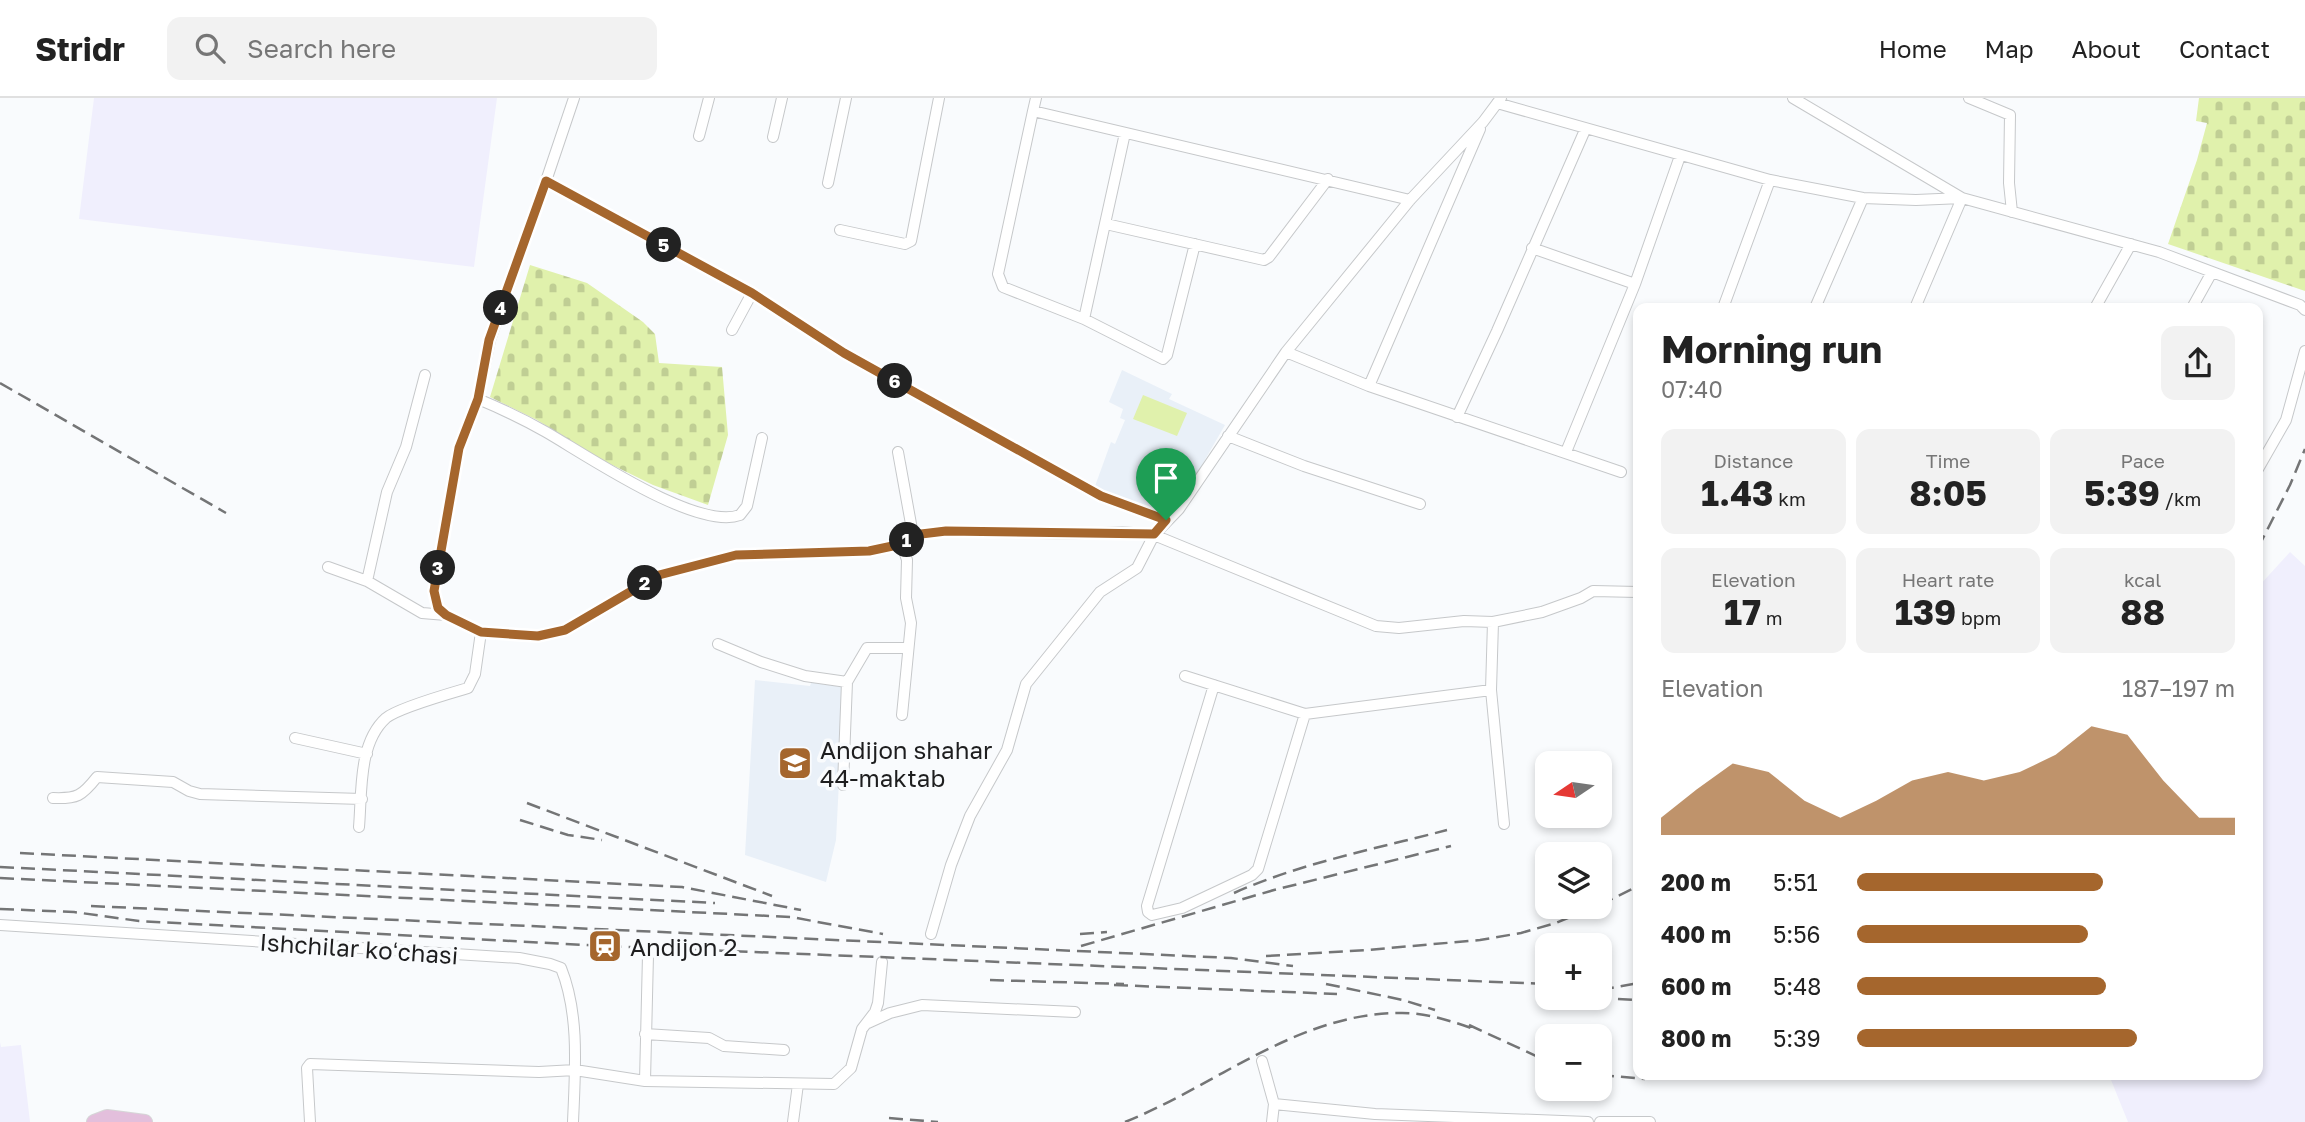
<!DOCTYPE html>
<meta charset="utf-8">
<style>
:root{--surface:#fff;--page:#f2f2f2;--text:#222;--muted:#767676;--line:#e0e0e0;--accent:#a5662d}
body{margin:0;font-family:"Golos Text",sans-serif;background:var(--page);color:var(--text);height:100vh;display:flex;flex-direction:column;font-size:26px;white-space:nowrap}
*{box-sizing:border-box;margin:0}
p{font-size:23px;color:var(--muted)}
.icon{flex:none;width:38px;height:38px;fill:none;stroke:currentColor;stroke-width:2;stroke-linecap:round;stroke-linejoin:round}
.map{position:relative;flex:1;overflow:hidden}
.panel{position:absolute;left:1633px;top:205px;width:630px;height:777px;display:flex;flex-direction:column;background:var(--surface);border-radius:14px;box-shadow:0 4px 10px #0003}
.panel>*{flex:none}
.needle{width:46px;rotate:257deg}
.buttons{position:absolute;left:1535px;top:653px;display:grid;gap:14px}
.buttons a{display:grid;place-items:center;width:77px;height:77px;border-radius:14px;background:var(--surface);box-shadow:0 4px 10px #0003;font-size:35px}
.pin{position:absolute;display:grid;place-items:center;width:60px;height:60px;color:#fff;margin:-72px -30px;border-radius:50% 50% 50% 0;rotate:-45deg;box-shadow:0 0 7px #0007}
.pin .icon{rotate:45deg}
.km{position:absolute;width:35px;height:35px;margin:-18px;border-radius:50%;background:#222;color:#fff;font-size:19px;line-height:35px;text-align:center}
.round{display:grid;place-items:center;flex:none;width:74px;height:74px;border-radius:14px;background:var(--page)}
.head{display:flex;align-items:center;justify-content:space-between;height:119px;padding:0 28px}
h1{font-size:38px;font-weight:700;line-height:52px}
.figures{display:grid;grid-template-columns:repeat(3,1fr);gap:10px;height:119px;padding:7px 28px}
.figures div{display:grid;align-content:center;border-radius:14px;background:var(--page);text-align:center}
.figures b{font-size:35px;font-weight:700}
.figures small{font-size:19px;font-weight:400}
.figures p{font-size:19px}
.chart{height:196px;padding:14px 28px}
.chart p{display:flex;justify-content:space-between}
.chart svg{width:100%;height:126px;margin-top:7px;fill:var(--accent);opacity:.7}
ul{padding:0 28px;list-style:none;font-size:23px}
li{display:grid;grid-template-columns:112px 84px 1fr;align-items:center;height:52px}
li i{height:18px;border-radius:9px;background:var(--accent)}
header{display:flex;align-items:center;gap:42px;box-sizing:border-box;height:98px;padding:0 35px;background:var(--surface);border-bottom:2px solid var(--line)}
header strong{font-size:33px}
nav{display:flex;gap:38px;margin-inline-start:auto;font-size:24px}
.search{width:490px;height:63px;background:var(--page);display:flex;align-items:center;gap:18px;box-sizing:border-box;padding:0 24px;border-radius:14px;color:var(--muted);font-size:26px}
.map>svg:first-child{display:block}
.built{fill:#e9f0f8}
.industrial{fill:#f0effd}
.cemetery{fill:url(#cemetery-stones)}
.garden{fill:#e0f1ac}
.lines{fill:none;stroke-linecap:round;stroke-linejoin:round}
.minor-casing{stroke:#c6c8ca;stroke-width:12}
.major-casing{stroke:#d6d6d7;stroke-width:16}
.minor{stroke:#fff;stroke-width:10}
.major{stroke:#e3bfdc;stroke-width:14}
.rail{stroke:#747576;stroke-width:2.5;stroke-dasharray:14 7;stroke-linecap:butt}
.route-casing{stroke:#fff;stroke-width:14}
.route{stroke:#a5662d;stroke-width:9}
.labels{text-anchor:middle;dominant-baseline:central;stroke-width:7;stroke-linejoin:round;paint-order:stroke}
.poi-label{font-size:24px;fill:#1e1e1f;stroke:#f9fbfd;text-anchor:start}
.street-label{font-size:24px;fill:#1e1e1f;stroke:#f9fbfd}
</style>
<header>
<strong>Stridr</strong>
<div class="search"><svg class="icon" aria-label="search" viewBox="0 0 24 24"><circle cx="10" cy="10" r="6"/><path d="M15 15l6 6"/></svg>Search here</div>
<nav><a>Home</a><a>Map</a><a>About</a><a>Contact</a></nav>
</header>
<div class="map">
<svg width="2305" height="1024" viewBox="0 0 2305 1024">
<defs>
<pattern id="cemetery-stones" width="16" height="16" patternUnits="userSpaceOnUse" patternTransform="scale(1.75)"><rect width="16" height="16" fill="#e0f1ac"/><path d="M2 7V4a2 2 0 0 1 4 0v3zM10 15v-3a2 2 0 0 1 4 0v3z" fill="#c0ce94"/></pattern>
</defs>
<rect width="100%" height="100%" fill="#f9fbfd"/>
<path class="built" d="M 1122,272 L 1172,296 L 1169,301 L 1225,327 L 1180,405 L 1169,417 L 1094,391 L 1111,344 L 1115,346 L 1125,322 L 1120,320 L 1123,311 L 1109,304 Z
M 755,582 L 810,588 L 812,582 L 844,587 L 836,742 L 826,784 L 745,757 Z"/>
<path class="industrial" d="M 94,0 L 497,0 L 474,169 L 79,121 Z
M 2290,454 L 2305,468 L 2305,1024 L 2128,1024 L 2109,977 L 2258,976 L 2258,489 Z
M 0,944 L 1,949 L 21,947 L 30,1024 L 0,1024 Z"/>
<path class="cemetery" d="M 2199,0 L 2305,0 L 2305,193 L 2168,146 L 2197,62 L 2207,25 L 2196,23 Z
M 530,167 L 587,185 L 643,224 L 655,236 L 659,265 L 722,269 L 728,337 L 708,407 L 653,387 L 600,361 L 537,322 L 490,299 Z"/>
<path class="garden" d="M 1143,297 L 1187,315 L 1177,338 L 1133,321 Z"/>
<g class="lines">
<g class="minor-casing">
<path id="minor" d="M 1036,0 L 1033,13 L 1410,102
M 1793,0 L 1962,100 L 2159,154 L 2300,207 L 2305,212
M 1969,0 L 2010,17 L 2009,85 L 2012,114
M 1497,5 L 1770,82 L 1863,100 L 1916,102 L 1962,100 L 1915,210
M 1033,13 L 998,176 L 1003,189 L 1084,221 L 1163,261 L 1167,257 L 1195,146
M 699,38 L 709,0
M 773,39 L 782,0
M 546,83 L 574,0
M 828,85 L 846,0
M 1106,126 L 1264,162 L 1269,159 L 1328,81
M 840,132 L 905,146 L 911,143 L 939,0
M 1532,150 L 1635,186
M 1723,210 L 1770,82
M 1815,210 L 1863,100
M 2095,210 L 2131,146
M 2192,210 L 2212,174
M 1084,221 L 1125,35
M 732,232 L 752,195
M 1286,254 L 1369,288 L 1621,374
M 1369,288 L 1480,31
M 478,301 C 502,311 525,322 546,334 C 586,357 697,433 740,417 L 747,408 L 762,340
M 1457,319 L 1497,233 L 1585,32
M 1228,338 L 1304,368 L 1420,406
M 898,354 L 913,437
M 1566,354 L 1635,186 L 1680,58
M 2258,371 L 2286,322 L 2305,253
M 1166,422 L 1101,398 L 844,255 L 752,195 L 546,83 L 490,242 L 478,301 L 459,350 L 434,493 L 438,510 L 446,517 L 481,534 L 538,538 L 565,532 L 659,477 L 736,457 L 869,453 L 902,446 L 913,437 L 946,433 L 1083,436 L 1122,434 L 1154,437 L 1376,528 L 1399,530 L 1464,523 L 1493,524 L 1542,514 L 1581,500 L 1593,493 L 1638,494
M 328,469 L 367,483 L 422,515 L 446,517
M 367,483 L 387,394 L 406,349 L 425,277
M 1493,524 L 1491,592 L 1504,726
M 718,546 L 761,564 L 805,578 L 847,584
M 1185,578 L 1305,616 L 1491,592
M 1214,587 L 1147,808 L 1148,814 L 1152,817 L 1182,810 L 1252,777 L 1258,771 L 1305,616
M 902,617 L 911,525 L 906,500 L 907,462 L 902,446
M 295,640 L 367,656
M 843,687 L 847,584 L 867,550 L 908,550
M 53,700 C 77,701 82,698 97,679 L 173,684 L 189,693 L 200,696 L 362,701
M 359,729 C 362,695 358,645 386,620 C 398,610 451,595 468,590 L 475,576 L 481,534
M 0,827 L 519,860 L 550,866 L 561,870 C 580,917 575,974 573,1024
M 931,836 L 951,767 L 970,718 L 1007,652 L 1026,586 L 1100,494 L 1137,470 L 1154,437 L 1179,411 L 1286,254 L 1410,102 L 1483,24 L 1501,0
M 648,857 L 645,983 L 834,986 L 851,970 L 862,931 L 875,914 L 878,905 L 882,864
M 868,925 L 890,915 L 922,907 L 1075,914
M 645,936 L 709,940 L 724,948 L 784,952
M 1262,963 L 1274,1006
M 310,1024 L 307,970 L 310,966 L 539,974 L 575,972 L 645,983
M 793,1024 L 798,986
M 1272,1024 L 1274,1006 L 1375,1016 L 1588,1024
M 1600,1024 L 1650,1024"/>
</g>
<g class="major-casing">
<path id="major" d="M 94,1024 L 107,1019 L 145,1024"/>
</g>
<use href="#minor" class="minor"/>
<use href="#major" class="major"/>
<path class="rail" d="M 0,285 L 226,415
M 2258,450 L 2290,387 L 2305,351
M 527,705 L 772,798
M 520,722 L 568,737 L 602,742
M 20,755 L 682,789 L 801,812
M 0,769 L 715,805
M 0,780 L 791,819 L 883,836
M 1234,795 C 1301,765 1375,751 1447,732
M 1600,807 L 1638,788
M 91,808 L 1231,860 L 1293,868
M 0,811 L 74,814 L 139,823 L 605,848 L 1547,886
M 1080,836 L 1107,834
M 1081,848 L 1274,792 L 1451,748
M 1266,858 L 1367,852 L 1480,842 L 1521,835 L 1556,825 L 1596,808
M 990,882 L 1124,886
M 1326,886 L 1403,902 L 1435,912
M 1114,887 L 1337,896
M 1600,892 L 1638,885
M 1597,900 L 1638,902
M 1469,927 L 1547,963
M 1600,977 L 1645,981
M 889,1020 L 938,1024
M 1125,1024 C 1215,988 1297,916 1398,915 C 1425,914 1451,923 1477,932"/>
</g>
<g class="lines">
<g class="route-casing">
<path id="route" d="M 546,83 L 752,195 L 844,255 L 1101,398 L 1166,422 L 1154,436 L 946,433 L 913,437 L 902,446 L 869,453 L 736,457 L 659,477 L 565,532 L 538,538 L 481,534 L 446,517 L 438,510 L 434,493 L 459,350 L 478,301 L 489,242 Z"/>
</g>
<use href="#route" class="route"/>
</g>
<defs>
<g id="school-square" transform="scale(1.75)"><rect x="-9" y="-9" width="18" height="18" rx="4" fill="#a5662d" stroke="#f9fbfd"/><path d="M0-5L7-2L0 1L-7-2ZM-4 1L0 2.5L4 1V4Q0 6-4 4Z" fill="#fff"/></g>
<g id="station-square" transform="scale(1.75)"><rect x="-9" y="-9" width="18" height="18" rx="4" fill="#a5662d" stroke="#f9fbfd"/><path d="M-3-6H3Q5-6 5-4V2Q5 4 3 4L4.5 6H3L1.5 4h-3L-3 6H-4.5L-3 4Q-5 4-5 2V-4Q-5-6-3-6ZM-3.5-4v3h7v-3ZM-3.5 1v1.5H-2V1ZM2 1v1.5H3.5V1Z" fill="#fff"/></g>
</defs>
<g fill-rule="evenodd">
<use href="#school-square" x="795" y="665"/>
<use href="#station-square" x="605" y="848"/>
</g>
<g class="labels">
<g class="poi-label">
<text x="820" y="651">Andijon shahar<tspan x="820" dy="28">44-maktab</tspan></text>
<text x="630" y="848">Andijon 2</text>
</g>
<g class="street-label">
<text transform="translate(359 850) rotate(4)">Ishchilar koʻchasi</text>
</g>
</g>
</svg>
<div class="buttons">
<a><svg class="needle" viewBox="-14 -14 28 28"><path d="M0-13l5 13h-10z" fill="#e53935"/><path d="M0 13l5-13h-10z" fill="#767676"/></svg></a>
<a><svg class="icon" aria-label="layers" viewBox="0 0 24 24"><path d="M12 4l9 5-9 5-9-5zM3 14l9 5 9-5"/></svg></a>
<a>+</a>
<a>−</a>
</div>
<div class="pin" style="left:1166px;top:422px;background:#1e9e55"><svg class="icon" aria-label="arrive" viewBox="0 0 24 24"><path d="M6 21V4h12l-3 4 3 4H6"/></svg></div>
<b class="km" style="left:907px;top:442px">1</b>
<b class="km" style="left:645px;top:485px">2</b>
<b class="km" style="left:438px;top:470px">3</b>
<b class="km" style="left:501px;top:210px">4</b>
<b class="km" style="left:664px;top:147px">5</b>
<b class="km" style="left:895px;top:283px">6</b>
<section class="panel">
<div class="head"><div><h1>Morning run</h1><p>07:40</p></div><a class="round"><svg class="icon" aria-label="share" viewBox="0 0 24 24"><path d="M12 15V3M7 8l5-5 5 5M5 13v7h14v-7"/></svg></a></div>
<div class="figures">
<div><p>Distance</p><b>1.43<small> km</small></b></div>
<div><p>Time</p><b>8:05</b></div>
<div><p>Pace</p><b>5:39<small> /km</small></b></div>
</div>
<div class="figures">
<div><p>Elevation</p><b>17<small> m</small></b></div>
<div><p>Heart rate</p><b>139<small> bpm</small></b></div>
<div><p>kcal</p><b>88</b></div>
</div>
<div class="chart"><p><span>Elevation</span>187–197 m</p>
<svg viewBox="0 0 160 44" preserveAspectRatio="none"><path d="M0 44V38L10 28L20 19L30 22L40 32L50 38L60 32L70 25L80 22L90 25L100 22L110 16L120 6L130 9L140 25L150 38L160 38V44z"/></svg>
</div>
<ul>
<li><b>200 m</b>5:51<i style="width:65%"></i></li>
<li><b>400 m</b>5:56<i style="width:61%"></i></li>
<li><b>600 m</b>5:48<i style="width:66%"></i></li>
<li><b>800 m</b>5:39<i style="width:74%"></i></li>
</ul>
</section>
</div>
